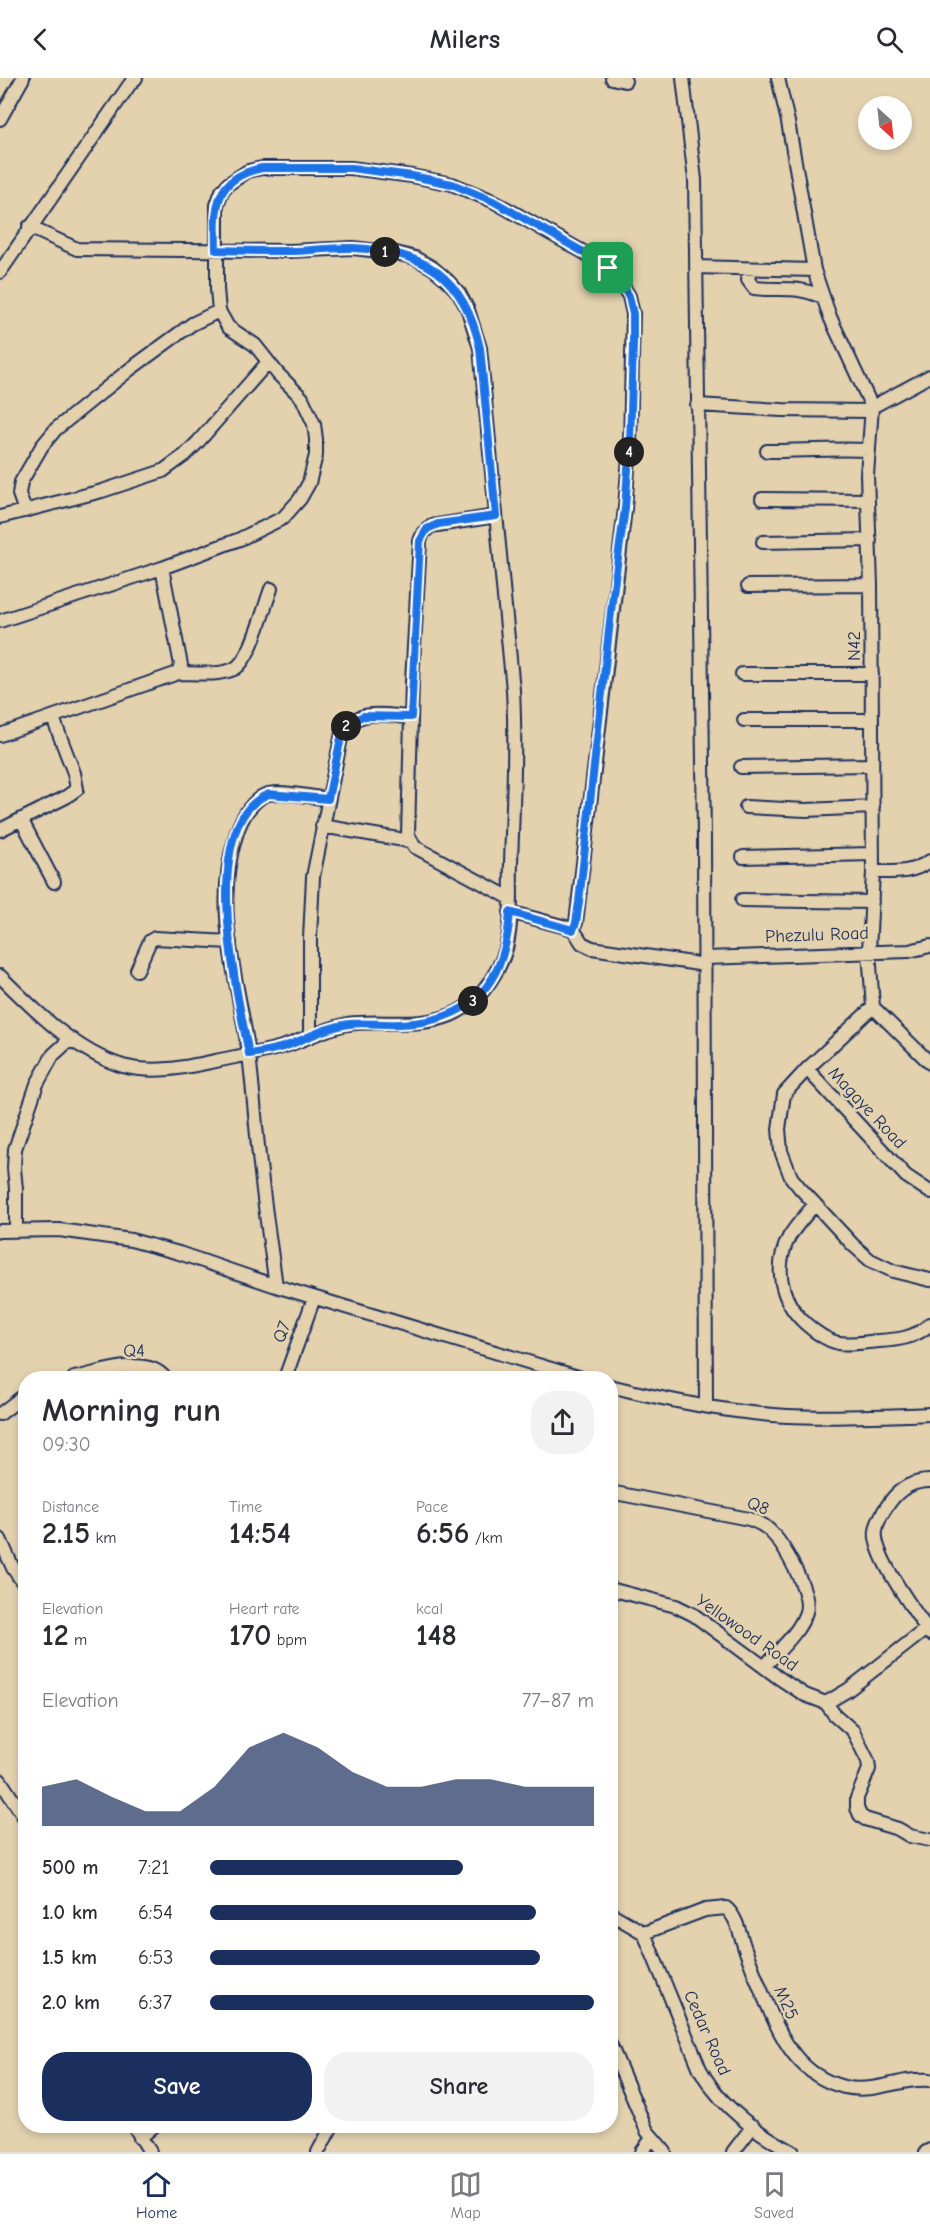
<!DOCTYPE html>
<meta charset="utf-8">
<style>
:root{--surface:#fff;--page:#f2f2f3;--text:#2b2b33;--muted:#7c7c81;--line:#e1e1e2;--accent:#1b2f5e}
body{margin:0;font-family:"Comic Neue",sans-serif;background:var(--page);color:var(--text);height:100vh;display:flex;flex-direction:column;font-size:22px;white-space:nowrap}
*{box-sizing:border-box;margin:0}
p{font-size:20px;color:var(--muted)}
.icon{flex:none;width:33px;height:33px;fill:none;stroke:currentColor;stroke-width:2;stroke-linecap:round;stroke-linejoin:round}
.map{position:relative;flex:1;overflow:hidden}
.sheet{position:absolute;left:18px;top:1293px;width:600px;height:762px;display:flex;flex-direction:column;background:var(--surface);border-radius:24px;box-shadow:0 3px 9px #0003}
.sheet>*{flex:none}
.needle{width:39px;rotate:153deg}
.fabs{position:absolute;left:858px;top:18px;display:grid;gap:12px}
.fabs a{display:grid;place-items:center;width:54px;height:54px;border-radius:50%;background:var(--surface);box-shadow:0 3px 9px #0003;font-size:30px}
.pin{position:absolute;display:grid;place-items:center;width:51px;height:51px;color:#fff;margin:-26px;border-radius:12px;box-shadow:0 3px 9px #0006}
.km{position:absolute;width:30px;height:30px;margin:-15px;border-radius:50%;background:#222;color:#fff;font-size:16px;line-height:30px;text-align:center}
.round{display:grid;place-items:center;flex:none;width:63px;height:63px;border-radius:24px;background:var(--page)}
.head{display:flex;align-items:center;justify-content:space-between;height:102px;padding:0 24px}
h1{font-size:33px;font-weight:800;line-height:45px}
.stats{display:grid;grid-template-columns:repeat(3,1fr);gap:9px;height:102px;padding:6px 24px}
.stats div{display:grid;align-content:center}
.stats b{font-size:30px;font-weight:800}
.stats small{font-size:16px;font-weight:400}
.stats p{font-size:16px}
.chart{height:168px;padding:12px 24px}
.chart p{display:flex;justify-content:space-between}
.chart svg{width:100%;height:108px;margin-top:6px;fill:var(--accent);opacity:.7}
.action{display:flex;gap:12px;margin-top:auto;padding:12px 24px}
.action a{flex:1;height:69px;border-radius:24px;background:var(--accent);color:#fff;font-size:24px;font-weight:800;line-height:69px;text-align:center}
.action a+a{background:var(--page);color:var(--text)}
ul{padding:0 24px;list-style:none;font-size:20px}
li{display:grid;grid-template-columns:96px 72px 1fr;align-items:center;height:45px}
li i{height:15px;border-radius:8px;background:var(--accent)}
header{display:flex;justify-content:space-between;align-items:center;height:78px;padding:0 24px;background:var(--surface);font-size:27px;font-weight:800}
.tabs{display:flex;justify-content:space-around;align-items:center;height:84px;border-top:2px solid var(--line);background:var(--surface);font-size:16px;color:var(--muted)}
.tabs a{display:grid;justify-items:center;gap:3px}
.tabs .active{color:var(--accent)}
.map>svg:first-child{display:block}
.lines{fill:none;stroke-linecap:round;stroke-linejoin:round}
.minor-casing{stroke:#1b2f5e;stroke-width:16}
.minor{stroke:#e4d2af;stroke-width:12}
.route-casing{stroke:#fff;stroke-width:12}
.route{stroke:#1a73e8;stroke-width:8}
.labels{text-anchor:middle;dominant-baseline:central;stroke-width:5;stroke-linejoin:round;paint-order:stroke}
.street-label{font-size:18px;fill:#1b2f5e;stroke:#e4d2af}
</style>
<header><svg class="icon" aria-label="back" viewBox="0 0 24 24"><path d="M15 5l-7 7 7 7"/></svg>Milers<svg class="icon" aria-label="search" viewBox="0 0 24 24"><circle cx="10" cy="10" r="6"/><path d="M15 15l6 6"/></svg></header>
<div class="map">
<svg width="930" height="2074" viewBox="0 0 930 2074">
<rect width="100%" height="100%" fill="#e4d2af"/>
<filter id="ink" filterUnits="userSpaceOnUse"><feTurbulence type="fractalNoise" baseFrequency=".0167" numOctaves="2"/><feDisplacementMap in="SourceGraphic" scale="12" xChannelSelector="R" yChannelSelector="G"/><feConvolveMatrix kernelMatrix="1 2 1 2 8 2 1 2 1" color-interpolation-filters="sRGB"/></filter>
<g filter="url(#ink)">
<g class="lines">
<g class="minor-casing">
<path id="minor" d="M 612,0 L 625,3
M 683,0 L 695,102 L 704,758 L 706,1327
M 778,0 L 788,44 L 814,192 L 830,239 L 872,329
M 0,41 L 23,0
M 696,189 L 814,192
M 750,191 L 748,202 L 754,210 C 781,213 796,207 823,219
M 0,194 L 130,6 L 136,0
M 697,327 L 782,332 L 871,333
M 767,373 C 801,373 835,370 869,372
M 762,421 L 868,422
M 25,433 L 19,416 L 21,404 L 42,368 L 56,351 L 129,292 L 192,246 L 219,233
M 496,438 L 431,448 L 423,455 L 420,463 L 412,604 L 408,757 L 415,769 L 510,820
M 0,439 L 102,413 L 163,393 L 185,377 L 198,364 L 268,284
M 763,464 L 870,462
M 748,508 L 871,507
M 0,543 L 162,490 L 240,461 L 283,440 L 300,421 L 309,405 L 316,377 L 316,361 L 314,346 L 302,320 L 278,296 L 255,267 L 228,249 L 219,233 L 217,211 L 217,127 L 222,113 L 228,106 L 248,93 L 262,90 L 351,90 L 412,98 L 452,106 L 493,123 L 585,175 L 608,190 L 619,202 L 629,218 L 633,236 L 630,366 L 625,430 L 576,845 L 573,851 L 510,834
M 178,595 C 195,595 218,598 234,591 C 251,583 264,529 271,511
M 742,596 L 872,596
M 744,642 L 872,642
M 0,657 L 178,595 L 181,587 L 162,490
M 741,689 L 872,687
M 746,729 L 806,732 L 873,729
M 21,741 L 54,804
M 322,748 L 410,763
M 0,752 L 66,719 L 77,711 L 74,695 L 53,640
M 743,779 L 873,776
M 873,794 C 896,794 910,796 930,783
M 742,822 L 872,824
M 573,851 L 582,865 L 592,870 L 705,887
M 705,880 L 909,873 L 930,868
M 137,892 L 150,863 L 155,860 L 230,864
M 0,898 C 34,932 76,974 123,988 C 160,998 198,986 235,979 C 252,976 271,973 288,967 C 308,960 326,950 348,946 C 382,941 416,951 451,937 C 467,930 482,917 491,902 C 499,890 506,875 508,861 C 513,836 510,809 511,784 C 513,726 516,669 513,612 L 480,270 L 468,232 L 459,215 L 447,202 L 433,190 L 415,180 L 396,175 L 353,170 L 289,173 L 77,171 L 29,149
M 873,929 L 869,873 L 873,794 L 871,507 L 867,397 L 872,329 L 930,298
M 873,929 L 807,991 L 784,1016 L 779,1051 L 781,1073 L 791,1099 L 800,1110 L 853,1167 L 870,1182 L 893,1193 L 930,1202
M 873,929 L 930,985
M 310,957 L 310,860 L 313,799 L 342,655 C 356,629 387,638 411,639
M 807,991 L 906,1098 L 930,1114
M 815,1126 C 806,1137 796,1147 789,1159 C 773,1190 781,1224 806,1246 C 815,1254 826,1262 838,1265 C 850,1267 866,1264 879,1263 C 897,1262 916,1260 930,1246
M 16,1152 L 16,1111 L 14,1090 L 15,1071 L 37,1006 L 53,977 L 65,966 L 73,962
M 0,1153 L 59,1152 L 131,1162 L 179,1175 L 276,1208 L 581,1300
M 276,1208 C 271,1171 265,1133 261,1095 C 256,1056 254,1017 249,977 C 239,907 213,832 235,761 C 239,746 247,729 261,719 C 275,710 310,719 328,721
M 74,1300 C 101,1295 146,1276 165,1300
M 285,1300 L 314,1220
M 610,1308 C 666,1322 730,1335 787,1338 C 835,1340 883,1338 930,1336
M 0,1336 L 26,1316
M 930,1403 C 913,1403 900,1410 890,1424 C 884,1432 877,1443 876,1453 C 872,1477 916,1534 930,1556
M 610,1414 L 749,1441 C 757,1444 763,1446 769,1452 C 783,1465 812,1515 806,1534 C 800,1554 778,1573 764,1589
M 0,1461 L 13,1490 L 26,1509
M 610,1511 L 676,1528 L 694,1537 L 779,1600 L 805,1617 L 826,1625 L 834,1636 L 853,1653 L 868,1683 L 869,1691 L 857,1720 L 857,1730 L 860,1737 L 865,1741 L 898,1751 L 910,1758 L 930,1762
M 826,1625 L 848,1612 L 930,1548
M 0,1702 L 26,1742
M 610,1835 L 644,1855 L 700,1991 C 719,2027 757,2055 793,2074
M 644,1855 L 705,1832 L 726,1830 C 737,1839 740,1857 745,1871 C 752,1889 759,1908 767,1926 C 783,1965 801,1998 844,2009 C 876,2016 900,1999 930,2002
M 610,1966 L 647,2053 L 665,2074
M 134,2048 L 150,2074
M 140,2060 L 154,2048
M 318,2074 L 332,2048
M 642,2074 L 652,2060
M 733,2074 L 753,2048
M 926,2074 L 930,2072"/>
</g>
<use href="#minor" class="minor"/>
</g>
</g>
<g class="lines" filter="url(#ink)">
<g class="route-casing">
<path id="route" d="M 262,90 L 351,90 L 412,98 L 452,106 L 493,123 L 585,175 L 608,190 L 619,202 L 629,218 L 633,236 L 633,267 L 630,366 L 625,430 L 613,516 L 579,824 L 576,845 L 573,852 L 510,834 C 506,904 473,944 399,946 C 382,947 366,944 349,946 C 327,949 309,959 289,967 C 276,972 262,974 249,976 C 238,920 196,743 269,716 L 328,721 L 342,655 L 347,646 L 363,638 L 411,639 L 420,463 L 427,451 L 438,446 L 496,438 L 480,270 C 464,198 425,173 353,170 C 332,169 310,173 289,173 C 265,173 240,173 216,172 C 215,130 213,100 262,90 Z"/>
</g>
<use href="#route" class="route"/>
</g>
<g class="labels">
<g class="street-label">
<text transform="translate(854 568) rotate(-90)">N42</text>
<text transform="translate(817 857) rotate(-2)">Phezulu Road</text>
<text transform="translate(867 1030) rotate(47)">Magaye Road</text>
<text transform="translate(282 1254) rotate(-71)">Q7</text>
<text transform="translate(134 1273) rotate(-2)">Q4</text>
<text transform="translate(758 1428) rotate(22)">Q8</text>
<text transform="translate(747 1555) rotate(35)">Yellowood Road</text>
<text transform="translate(786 1925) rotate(66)">M25</text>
<text transform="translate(707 1955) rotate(66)">Cedar Road</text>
</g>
</g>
</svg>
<div class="fabs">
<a><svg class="needle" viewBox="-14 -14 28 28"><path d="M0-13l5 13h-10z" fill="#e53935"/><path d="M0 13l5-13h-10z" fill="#7c7c81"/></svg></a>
</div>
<div class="pin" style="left:608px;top:190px;background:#1e9e55"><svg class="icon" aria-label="arrive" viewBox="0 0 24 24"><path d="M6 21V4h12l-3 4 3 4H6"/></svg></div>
<b class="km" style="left:385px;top:174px">1</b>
<b class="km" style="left:346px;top:648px">2</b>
<b class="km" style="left:473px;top:923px">3</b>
<b class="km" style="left:629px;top:374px">4</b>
<section class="sheet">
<div class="head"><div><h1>Morning run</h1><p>09:30</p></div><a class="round"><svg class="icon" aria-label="share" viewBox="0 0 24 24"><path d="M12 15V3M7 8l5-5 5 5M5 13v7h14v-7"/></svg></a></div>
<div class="stats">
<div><p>Distance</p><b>2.15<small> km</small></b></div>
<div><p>Time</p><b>14:54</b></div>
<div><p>Pace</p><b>6:56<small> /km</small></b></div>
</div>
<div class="stats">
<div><p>Elevation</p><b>12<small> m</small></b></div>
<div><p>Heart rate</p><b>170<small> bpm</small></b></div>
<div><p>kcal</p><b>148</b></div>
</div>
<div class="chart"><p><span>Elevation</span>77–87 m</p>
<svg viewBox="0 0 160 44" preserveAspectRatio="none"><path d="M0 44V28L10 25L20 32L30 38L40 38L50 28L60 12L70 6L80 12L90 22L100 28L110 28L120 25L130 25L140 28L150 28L160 28V44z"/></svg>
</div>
<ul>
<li><b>500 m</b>7:21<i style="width:66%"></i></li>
<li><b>1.0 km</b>6:54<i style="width:85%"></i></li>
<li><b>1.5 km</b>6:53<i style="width:86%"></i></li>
<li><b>2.0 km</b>6:37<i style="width:100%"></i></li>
</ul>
<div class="action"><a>Save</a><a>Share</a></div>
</section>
</div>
<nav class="tabs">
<a class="active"><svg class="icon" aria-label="home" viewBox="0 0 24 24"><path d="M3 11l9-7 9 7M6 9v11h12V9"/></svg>Home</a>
<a><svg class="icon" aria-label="map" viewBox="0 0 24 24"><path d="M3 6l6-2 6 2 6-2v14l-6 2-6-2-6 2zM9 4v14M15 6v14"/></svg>Map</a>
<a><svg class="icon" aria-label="saved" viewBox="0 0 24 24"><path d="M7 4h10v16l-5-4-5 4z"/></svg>Saved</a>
</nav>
